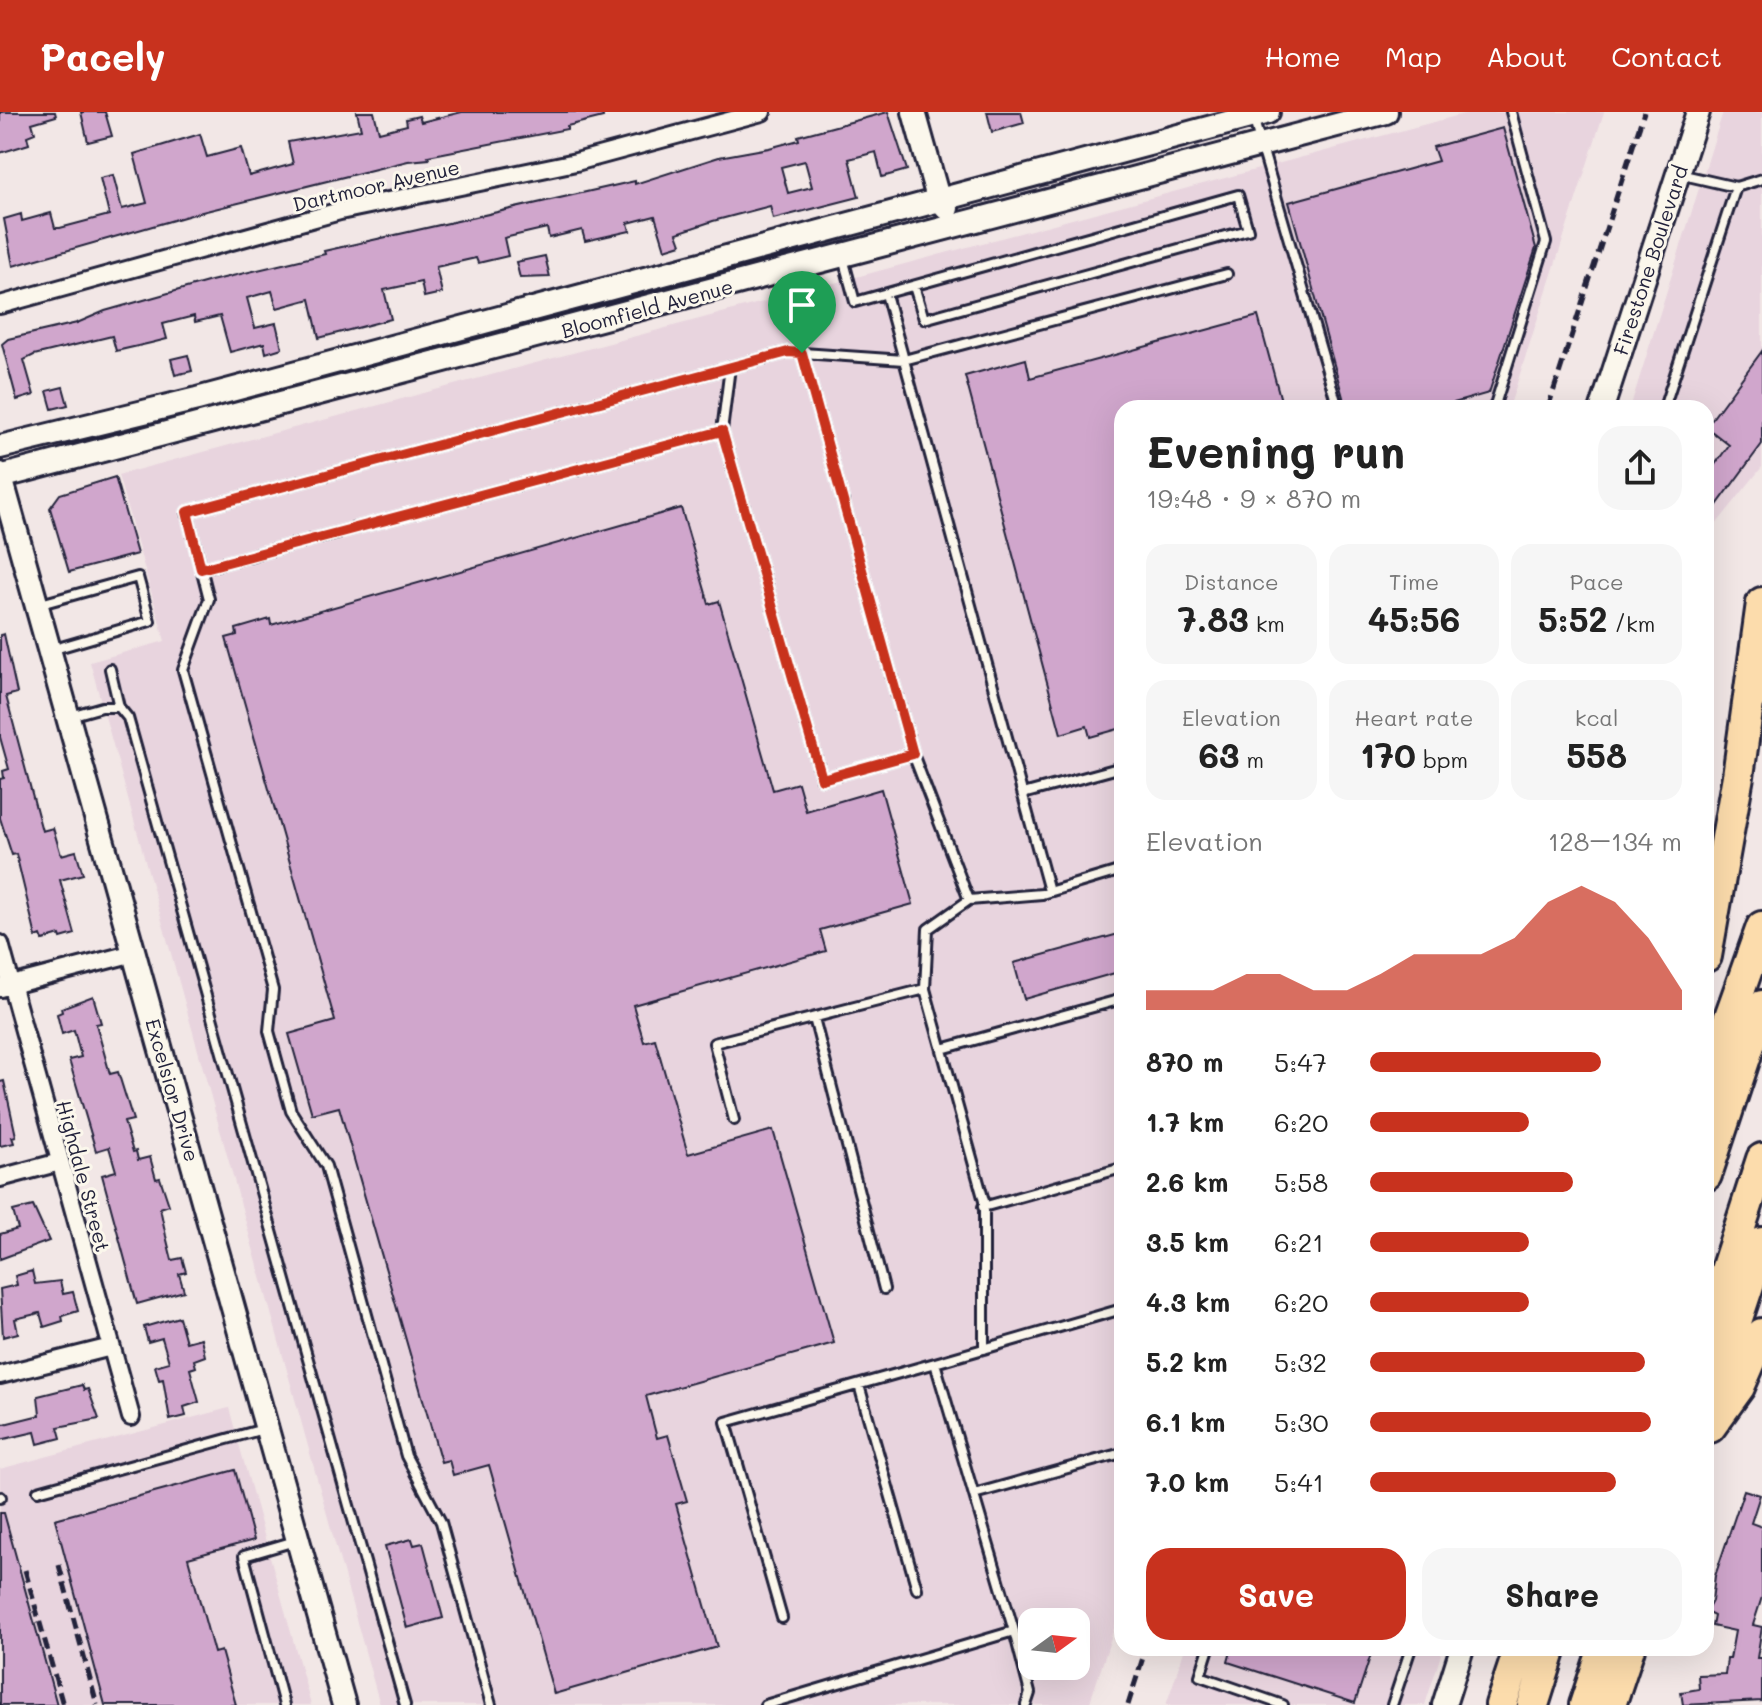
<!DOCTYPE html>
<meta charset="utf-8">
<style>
:root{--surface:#fff;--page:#f6f6f6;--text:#222;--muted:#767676;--accent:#c8321e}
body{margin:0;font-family:Mali,sans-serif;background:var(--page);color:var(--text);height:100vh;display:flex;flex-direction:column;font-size:30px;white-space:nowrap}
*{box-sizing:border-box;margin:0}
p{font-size:26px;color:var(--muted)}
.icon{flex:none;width:44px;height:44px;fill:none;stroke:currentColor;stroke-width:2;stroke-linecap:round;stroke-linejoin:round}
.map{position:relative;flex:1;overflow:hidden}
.drawer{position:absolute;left:1114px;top:288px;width:600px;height:1256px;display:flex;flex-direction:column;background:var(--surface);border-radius:24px;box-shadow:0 8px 32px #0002}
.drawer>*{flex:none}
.needle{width:52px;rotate:75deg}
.tools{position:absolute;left:1018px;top:1496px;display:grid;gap:16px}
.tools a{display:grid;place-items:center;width:72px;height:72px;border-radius:16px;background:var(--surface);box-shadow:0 8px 32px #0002;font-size:40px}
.pin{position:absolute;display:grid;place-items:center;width:68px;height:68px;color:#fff;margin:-82px -34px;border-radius:50% 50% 50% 0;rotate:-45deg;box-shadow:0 0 8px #0007}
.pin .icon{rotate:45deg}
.round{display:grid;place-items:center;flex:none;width:84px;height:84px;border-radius:24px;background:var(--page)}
.headline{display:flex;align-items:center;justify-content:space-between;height:136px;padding:0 32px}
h1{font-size:44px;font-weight:800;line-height:60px}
.figures{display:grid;grid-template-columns:repeat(3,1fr);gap:12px;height:136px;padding:8px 32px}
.figures div{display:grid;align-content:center;border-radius:20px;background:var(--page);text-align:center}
.figures b{font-size:34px;font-weight:800}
.figures small{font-size:22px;font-weight:400}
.figures p{font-size:22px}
.chart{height:224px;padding:16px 32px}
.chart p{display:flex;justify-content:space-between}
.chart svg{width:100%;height:144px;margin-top:8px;fill:var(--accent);opacity:.7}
.action{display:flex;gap:16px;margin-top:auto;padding:16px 32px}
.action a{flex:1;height:92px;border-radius:24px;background:var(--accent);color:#fff;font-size:32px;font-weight:800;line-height:92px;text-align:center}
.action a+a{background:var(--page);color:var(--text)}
ul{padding:0 32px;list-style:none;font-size:26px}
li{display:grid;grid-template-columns:128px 96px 1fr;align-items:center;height:60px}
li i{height:20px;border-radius:10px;background:var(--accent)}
header{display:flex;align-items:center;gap:48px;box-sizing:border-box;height:112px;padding:0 40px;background:var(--accent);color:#fff}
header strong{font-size:38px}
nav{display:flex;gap:44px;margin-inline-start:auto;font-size:28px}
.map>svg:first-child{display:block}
.built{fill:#e8d4de;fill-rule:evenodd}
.building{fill:#d0a6cc;stroke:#22223b;stroke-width:2;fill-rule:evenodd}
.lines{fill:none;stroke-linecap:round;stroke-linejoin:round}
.lane-casing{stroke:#22223b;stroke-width:14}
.street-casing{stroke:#22223b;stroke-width:22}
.secondary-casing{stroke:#22223b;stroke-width:28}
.highway-casing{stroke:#22223b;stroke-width:36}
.lane{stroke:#fbf7ec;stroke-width:8}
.street{stroke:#fbf7ec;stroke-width:16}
.secondary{stroke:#fbf7ec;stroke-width:22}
.highway{stroke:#fcdcac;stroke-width:30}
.rail{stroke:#22223b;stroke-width:5;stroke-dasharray:12 6;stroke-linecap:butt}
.route-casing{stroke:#fff;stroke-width:16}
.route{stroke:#c8321e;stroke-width:10}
.labels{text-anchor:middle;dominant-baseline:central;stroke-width:6;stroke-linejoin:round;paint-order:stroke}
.street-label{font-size:20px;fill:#22223b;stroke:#fbf7ec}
</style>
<header>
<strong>Pacely</strong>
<nav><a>Home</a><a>Map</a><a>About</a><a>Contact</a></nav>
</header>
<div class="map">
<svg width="1762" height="1593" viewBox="0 0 1762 1593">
<rect width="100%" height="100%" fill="#f2e7e6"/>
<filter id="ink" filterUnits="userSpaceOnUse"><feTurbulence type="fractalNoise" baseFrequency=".0125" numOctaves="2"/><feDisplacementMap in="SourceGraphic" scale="16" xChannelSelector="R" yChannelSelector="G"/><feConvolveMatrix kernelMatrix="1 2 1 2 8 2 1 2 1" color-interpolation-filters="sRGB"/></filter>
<g filter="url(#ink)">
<path class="built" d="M 1471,0 L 1604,0 L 1509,296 L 1122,296 L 1122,1492 L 1089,1593 L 380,1593 L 90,550 L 165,529 L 118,363 ZM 1032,1510 L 1076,1510 L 1076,1554 L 1032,1554 Z
M 1723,0 L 1762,0 L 1762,355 L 1706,425 L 1706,296 L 1630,296 Z
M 229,1296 L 311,1593 L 0,1593 L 0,1357 Z
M 1185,1536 L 1443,1536 L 1425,1593 L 1166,1593 Z"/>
<path class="building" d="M 0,0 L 55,0 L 56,4 L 32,11 L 35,21 L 27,24 L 29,32 L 0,41 Z
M 81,0 L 105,0 L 112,24 L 88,30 Z
M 357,0 L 374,0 L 379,20 L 407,13 L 406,7 L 419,4 L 421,10 L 462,0 L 602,0 L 603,5 L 567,14 L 567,17 L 428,44 L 429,47 L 408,49 L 198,101 L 13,154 L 4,107 L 21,102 L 22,109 L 51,101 L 55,116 L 60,116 L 109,103 L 100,66 L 113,63 L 122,97 L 147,91 L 134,42 L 200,22 L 207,45 L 241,36 L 249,64 L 293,52 L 288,30 L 361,17 Z
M 888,0 L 907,58 L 882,65 L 876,40 L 849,47 L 859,85 L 773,107 L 770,94 L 713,109 L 677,121 L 681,132 L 665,137 L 655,104 L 628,111 L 630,119 L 585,129 L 582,118 L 549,126 L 547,116 L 504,126 L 508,144 L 478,151 L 476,146 L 436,155 L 442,181 L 424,185 L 421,170 L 384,178 L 391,207 L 319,226 L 310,187 L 277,196 L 272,179 L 247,186 L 255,216 L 276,211 L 282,236 L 266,241 L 264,231 L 230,240 L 220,204 L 195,210 L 194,204 L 163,212 L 167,227 L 151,231 L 116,239 L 112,224 L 34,243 L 24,248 L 34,283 L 17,288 L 2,232 L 8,227 L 77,211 L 105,199 L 211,169 L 325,142 L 324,139 L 635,69 L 635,72 L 719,45 L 769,36 L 799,28 L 798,24 ZM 805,49 L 812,75 L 788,81 L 781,55 Z
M 987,0 L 1021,0 L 1024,11 L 992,20 Z
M 1503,16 L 1536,136 L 1489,281 L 1436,296 L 1346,296 L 1289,90 L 1438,49 L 1433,35 Z
M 545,144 L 550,165 L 520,166 L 516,150 Z
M 1258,204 L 1283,296 L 1122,296 L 1122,616 L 1090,625 L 1087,614 L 1061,622 L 965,264 L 1026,247 L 1030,266 Z
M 1762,239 L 1762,332 L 1706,408 L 1706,365 L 1729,333 L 1706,315 Z
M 188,243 L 192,259 L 175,263 L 171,247 Z
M 63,275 L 68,293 L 52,297 L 47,279 Z
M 115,365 L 137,442 L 69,460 L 50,396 L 60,382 Z
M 681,396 L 709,492 L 719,489 L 773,678 L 798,671 L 806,699 L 881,677 L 913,792 L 820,818 L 826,839 L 633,893 L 644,930 L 655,927 L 688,1042 L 773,1018 L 834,1231 L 646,1284 L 657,1326 L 668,1323 L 687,1389 L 676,1392 L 717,1535 L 554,1582 L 489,1353 L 453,1363 L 449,1348 L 441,1350 L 339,995 L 312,1002 L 289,922 L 335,909 L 226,526 L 237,523 L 236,517 L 270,507 L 271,513 Z
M 4,522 L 17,581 L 6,584 L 42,719 L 53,716 L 61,743 L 76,739 L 83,762 L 60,768 L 75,822 L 61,826 L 60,823 L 43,828 L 41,823 L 36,825 L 16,742 L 12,743 L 0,706 L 0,667 L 4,666 L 3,659 L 9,657 L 0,625 L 0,523 Z
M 1122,821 L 1122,859 L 1024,887 L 1014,851 Z
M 93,884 L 101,911 L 96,912 L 110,962 L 118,960 L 133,1008 L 124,1010 L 133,1040 L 136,1039 L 138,1048 L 150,1045 L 156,1067 L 160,1066 L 169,1093 L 160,1096 L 166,1124 L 172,1148 L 182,1146 L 186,1160 L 179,1162 L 184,1179 L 137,1192 L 102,1063 L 116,1059 L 109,1035 L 96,1039 L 69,948 L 81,945 L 74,918 L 62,922 L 57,902 L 62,900 L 61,896 Z
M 4,969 L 16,1024 L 12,1025 L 14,1031 L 0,1034 L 0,970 Z
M 33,1094 L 49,1129 L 0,1147 L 0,1122 L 18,1117 L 13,1099 Z
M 32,1159 L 35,1172 L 60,1169 L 63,1182 L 73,1180 L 78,1199 L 62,1204 L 63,1209 L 44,1215 L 40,1201 L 15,1207 L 18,1221 L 3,1225 L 0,1177 L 17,1173 L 15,1164 Z
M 179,1205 L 186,1230 L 201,1226 L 205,1244 L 194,1248 L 196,1255 L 190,1257 L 199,1290 L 184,1295 L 186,1304 L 170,1308 L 163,1267 L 159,1268 L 155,1254 L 169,1250 L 162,1226 L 148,1230 L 144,1215 Z
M 82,1273 L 84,1278 L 88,1277 L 99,1307 L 58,1315 L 61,1326 L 38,1332 L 35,1320 L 0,1328 L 0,1313 L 40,1303 L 38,1284 Z
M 235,1358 L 254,1428 L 188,1446 L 214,1541 L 221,1539 L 236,1593 L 105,1593 L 55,1407 Z
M 1744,1378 L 1760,1383 L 1751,1411 L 1762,1415 L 1762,1485 L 1753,1513 L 1762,1515 L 1757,1546 L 1762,1546 L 1762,1589 L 1683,1593 L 1681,1580 L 1699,1577 L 1698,1563 L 1725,1562 L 1727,1547 L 1730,1547 L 1735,1519 L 1712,1514 L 1714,1504 L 1706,1500 L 1712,1489 L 1715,1464 Z
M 0,1401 L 4,1401 L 57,1593 L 0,1593 Z
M 412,1427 L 414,1433 L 423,1431 L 443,1506 L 407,1516 L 385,1434 Z
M 1232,1536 L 1373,1536 L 1355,1591 L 1228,1550 Z"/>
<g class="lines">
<g class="lane-casing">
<path id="lane" d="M 1253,5 L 1338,296
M 1679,62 L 1736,75 L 1762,67
M 843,146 L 855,190 L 1238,83 L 1248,118 L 924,207 L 914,174
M 886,182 L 1049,779
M 802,241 L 913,642 L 969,788
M 730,255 L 722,319 L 822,667 L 913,642
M 1494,296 L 1546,130 L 1511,0
M 1664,296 L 1736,75
M 201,457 L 722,319
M 37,493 L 138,465 L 150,509 L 51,538
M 110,557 L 119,595 L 128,606 L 405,1593
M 70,604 L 102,595 L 119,595
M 1023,682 L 1122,655
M 814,906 L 884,1177
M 942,937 L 1122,887
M 734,1008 L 714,931 L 925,877
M 983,1095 L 1122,1056
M 984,1237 L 984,1089 L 925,877 L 928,817 L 969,788 L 1042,782 L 1122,758
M 935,1251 L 1122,1197
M 859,1273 L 917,1477
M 38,1379 L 267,1316
M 974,1382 L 1122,1341
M 0,1386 L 1,1385
M 1014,1519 L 1030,1581 L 1026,1593
M 1209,1536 L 1200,1564 L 1283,1593
M 284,1593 L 244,1444 L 295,1429
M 491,1593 L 441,1410 L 406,1344 L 326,1054 L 291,999 L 269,919 L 273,878 L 183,558 L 209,487 L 187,400 L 788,240 L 904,248 L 1227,162
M 765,1593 L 1014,1519 L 935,1251 L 726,1310 L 782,1506
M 1392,1593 L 1411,1536"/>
</g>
<g class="street-casing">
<path id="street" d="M 0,193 L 340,99 L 576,50 L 762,0
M 0,832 L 131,1305
M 0,876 L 134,841
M 0,1066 L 60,1050
M 0,1263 L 111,1235"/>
</g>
<g class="secondary-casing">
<path id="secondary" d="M 914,0 L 938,86 L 947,96
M 1602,296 L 1698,0
M 0,335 L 197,287 L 1268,0
M 0,362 L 344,1593
M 0,365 L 1386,0
M 1444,1593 L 1462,1536"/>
</g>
<g class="highway-casing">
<path id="highway" d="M 1706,844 L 1738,664 L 1762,491
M 1706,972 L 1762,815
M 1706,1063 L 1762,894
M 1706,1220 L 1762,1047
M 1706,1300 L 1762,1131
M 1710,1315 L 1739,1275 L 1762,1222
M 1501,1593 L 1520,1536
M 1533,1593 L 1551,1536
M 1585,1593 L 1604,1536
M 1610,1593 L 1629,1536"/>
</g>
<use href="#lane" class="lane"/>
<use href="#street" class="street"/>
<use href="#secondary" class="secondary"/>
<use href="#highway" class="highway"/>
<path class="rail" d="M 1548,296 L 1644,0
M 59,1453 L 97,1593
M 25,1458 L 63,1593
M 1128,1593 L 1146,1536"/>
</g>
</g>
<g class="lines" filter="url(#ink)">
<g class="route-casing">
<path id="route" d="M 788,240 L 802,241 L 913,642 L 822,667 L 722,319 L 201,457 L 187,400 Z"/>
</g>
<use href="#route" class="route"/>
</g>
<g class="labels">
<g class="street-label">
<text transform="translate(376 73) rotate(-13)">Dartmoor Avenue</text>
<text transform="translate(1650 148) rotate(-72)">Firestone Boulevard</text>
<text transform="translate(647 196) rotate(-15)">Bloomfield Avenue</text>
<text transform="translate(173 978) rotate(74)">Excelsior Drive</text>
<text transform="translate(84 1064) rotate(75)">Highdale Street</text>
</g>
</g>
</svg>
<div class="tools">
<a><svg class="needle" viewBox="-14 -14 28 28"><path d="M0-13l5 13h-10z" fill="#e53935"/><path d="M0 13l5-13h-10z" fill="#767676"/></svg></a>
</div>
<div class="pin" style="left:802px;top:241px;background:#1e9e55"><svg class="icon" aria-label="arrive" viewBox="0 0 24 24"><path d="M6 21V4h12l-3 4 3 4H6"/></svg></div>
<section class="drawer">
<div class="headline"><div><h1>Evening run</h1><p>19:48 · 9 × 870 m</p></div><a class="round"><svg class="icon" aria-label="share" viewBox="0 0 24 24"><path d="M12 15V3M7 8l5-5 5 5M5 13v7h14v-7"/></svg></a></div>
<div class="figures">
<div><p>Distance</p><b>7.83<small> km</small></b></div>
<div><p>Time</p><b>45:56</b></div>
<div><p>Pace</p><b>5:52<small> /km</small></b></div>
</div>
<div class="figures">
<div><p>Elevation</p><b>63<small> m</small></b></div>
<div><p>Heart rate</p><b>170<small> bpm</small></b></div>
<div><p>kcal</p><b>558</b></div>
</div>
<div class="chart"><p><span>Elevation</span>128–134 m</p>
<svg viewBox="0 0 160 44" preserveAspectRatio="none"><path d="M0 44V38L10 38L20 38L30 33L40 33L50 38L60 38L70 33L80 27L90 27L100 27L110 22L120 11L130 6L140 11L150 22L160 38V44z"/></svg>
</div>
<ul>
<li><b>870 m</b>5:47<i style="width:74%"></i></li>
<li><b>1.7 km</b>6:20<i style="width:51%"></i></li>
<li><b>2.6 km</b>5:58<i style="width:65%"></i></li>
<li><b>3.5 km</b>6:21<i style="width:51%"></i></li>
<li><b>4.3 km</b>6:20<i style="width:51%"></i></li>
<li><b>5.2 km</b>5:32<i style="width:88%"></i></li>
<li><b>6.1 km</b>5:30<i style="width:90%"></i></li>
<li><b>7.0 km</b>5:41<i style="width:79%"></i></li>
</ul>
<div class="action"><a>Save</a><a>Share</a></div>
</section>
</div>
